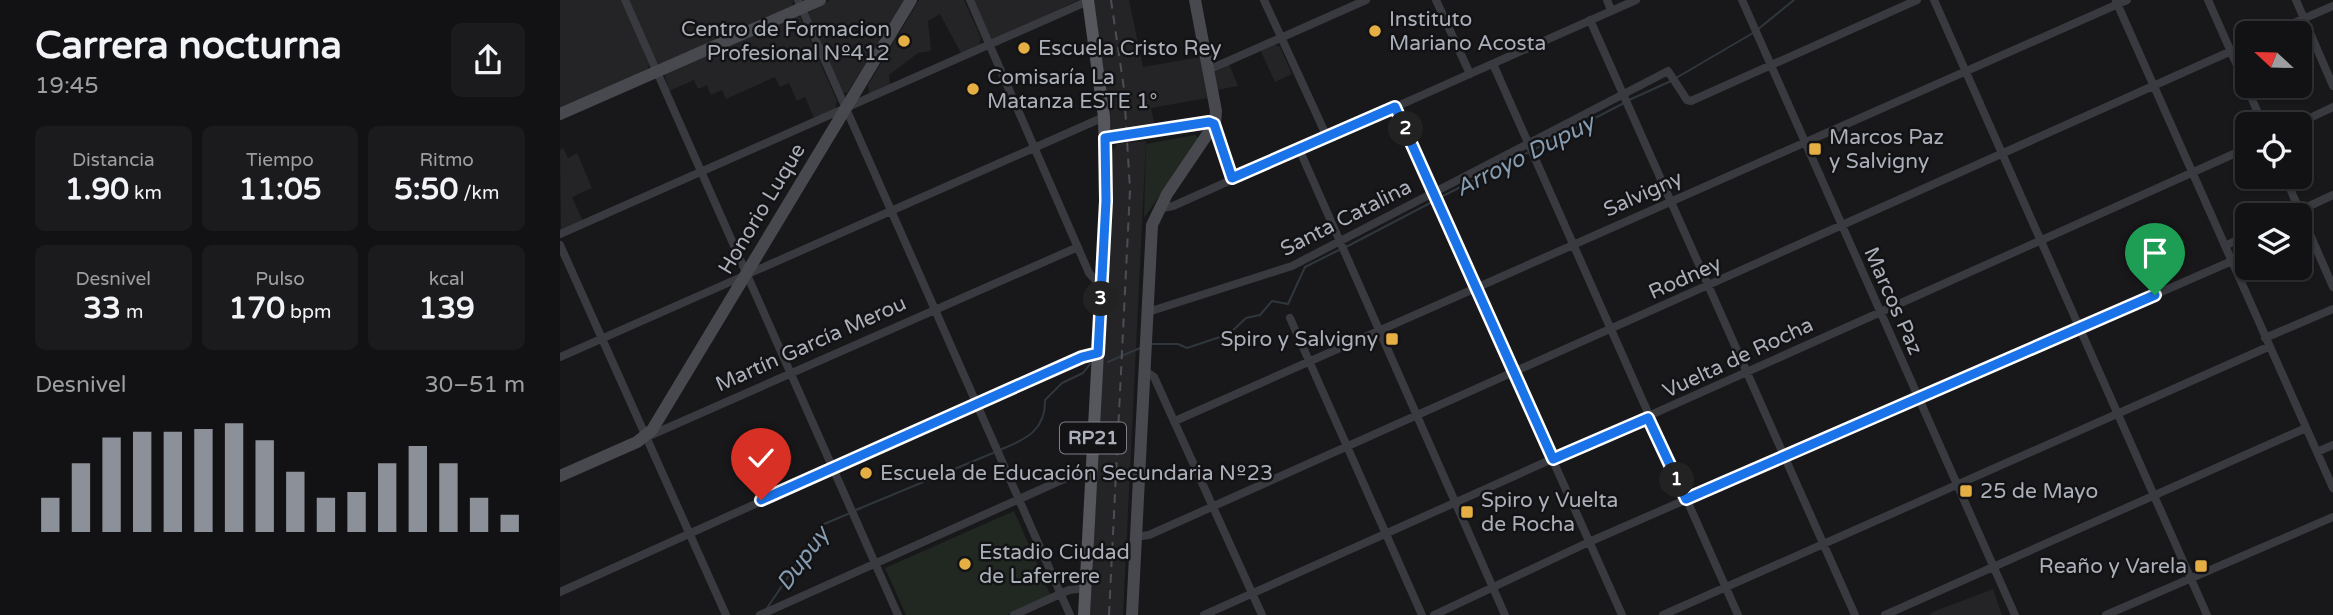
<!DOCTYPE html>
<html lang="es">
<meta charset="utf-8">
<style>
:root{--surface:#121214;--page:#1b1b1d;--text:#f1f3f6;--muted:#9c9ea0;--line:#313234;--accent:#8c9099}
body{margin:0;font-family:"Varela Round",sans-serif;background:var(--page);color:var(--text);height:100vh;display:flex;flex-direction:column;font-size:26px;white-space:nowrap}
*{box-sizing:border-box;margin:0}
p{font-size:23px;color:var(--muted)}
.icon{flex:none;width:38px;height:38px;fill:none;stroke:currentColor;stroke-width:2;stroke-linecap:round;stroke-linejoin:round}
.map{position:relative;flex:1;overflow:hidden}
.drawer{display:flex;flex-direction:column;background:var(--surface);width:560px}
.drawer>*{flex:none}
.needle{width:46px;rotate:292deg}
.buttons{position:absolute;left:1675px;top:21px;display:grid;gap:14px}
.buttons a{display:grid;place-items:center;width:77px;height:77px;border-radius:10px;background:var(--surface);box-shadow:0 2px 5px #0004,0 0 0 2px var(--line);font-size:35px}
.pin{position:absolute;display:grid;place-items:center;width:60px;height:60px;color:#fff;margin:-72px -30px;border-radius:50% 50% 50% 0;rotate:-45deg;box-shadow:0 0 7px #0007}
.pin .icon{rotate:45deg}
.km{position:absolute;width:35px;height:35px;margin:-18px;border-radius:50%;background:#222;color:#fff;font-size:19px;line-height:35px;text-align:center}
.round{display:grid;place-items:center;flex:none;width:74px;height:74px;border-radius:10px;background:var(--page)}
.summary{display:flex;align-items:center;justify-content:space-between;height:119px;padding:0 35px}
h1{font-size:38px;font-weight:700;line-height:52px}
.figures{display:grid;grid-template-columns:repeat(3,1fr);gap:10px;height:119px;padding:7px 35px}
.figures div{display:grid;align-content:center;border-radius:10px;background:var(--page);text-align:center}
.figures b{font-size:30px;font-weight:700}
.figures small{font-size:19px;font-weight:400}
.figures p{font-size:19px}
.chart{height:196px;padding:14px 35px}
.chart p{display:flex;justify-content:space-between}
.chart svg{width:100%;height:126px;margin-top:7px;stroke:var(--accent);stroke-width:6}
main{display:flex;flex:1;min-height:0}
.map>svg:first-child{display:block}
.built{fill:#242427}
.green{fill:#202821}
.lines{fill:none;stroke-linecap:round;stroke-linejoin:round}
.stream{stroke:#2f373d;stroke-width:2}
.street{stroke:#393a3f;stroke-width:8}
.secondary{stroke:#47494f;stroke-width:12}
.primary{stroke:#56575d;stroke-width:12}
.rail{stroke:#4c4e54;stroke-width:2;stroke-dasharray:9 7;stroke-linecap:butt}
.route-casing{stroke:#fff;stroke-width:14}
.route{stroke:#1a73e8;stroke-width:9}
.poi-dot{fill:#e6af44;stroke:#131315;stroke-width:2.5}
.labels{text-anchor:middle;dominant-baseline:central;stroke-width:5;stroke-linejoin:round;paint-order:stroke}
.shield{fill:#131315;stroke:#7d8088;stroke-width:2}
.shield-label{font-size:19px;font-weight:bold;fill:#abafb9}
.poi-label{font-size:21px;fill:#abafb9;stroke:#131315;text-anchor:start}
.street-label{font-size:21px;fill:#abafb9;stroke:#131315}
.water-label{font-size:23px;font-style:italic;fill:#859cb1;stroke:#131315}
</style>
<main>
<section class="drawer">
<div class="summary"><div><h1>Carrera nocturna</h1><p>19:45</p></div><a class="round"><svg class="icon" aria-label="share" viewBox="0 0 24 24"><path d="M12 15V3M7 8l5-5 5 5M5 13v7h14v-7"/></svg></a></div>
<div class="figures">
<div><p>Distancia</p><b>1.90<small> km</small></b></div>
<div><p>Tiempo</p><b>11:05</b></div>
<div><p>Ritmo</p><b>5:50<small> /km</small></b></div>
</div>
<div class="figures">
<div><p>Desnivel</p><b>33<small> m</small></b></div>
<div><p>Pulso</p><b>170<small> bpm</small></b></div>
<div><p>kcal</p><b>139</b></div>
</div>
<div class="chart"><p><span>Desnivel</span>30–51 m</p>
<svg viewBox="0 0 160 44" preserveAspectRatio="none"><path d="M5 44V32M15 44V20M25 44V11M35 44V9M45 44V9M55 44V8M65 44V6M75 44V12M85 44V23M95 44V32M105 44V30M115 44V20M125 44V14M135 44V20M145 44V32M155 44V38"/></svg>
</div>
</section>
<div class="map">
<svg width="1773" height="615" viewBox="0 0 1773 615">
<rect width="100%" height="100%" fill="#18181a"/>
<path class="built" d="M 0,0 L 61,0 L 89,64 L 88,71 L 0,110 Z
M 69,0 L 233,0 L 232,6 L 101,65 L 97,63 Z
M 270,0 L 345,0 L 287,93 L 283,92 L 248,13 Z
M 359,0 L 404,0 L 421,38 L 419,45 L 401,53 L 380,14 L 368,21 L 371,51 L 358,53 L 329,75 L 330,87 L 309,94 L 308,85 Z
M 412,0 L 518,0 L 434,40 L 431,39 Z
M 534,0 L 569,0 L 583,67 L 640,57 L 647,98 L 591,108 L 595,126 L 551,132 Z
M 236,15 L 240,17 L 277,101 L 275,109 L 254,118 L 245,97 L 237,101 L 229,83 L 220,87 L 215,77 L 166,99 L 162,90 L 151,95 L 147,85 L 138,89 L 134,80 L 109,91 L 104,73 Z
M 715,45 L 720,47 L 732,74 L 715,82 L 700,50 Z
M 669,64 L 678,86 L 657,90 L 655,72 Z
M 586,141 L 563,615 L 530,615 L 552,152 L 557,144 Z
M 3,148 L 8,158 L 17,153 L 32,188 L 12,197 L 23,221 L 1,230 L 0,150 Z
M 1433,589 L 1442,615 L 1371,615 L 1370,613 Z"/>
<path class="green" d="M 635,135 L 639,138 L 584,218 L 586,144 Z
M 454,511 L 491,596 L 447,615 L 346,615 L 325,568 Z"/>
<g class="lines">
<path class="stream" d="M 1197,30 L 1234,0
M 1116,78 L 1193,33
M 1069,100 L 1111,81
M 975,149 L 1064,103
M 879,198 L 967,153
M 786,247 L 874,201
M 592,344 L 618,344 L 627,348 L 669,334 L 686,318 L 700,315 L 712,301 L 728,304 L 745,267 L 781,249
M 548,362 L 580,348
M 442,449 C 467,439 486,429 485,400 L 502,383 L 523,373 L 530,364
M 296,510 L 433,453
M 207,608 L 264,524 L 288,514"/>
<path class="street" d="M 65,0 L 338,615
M 238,0 L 510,615
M 410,0 L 529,273 L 542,287
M 704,0 L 767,137
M 876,0 L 910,74
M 1047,0 L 1051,10
M 1182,0 L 1455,615
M 1374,0 L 1647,615
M 1648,0 L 1703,124
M 1736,0 L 1773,86
M 1556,1 L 1773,488
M 1030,20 L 1295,615
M 1711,33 L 1773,6
M 933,64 L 1178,615
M 648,70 L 806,0
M 835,107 L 1062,615
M 1737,124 L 1773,107
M 545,138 L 655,123 L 672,178
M 740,151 L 945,615
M 1725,177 L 1773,287
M 598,209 L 613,206 L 1076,0
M 1730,215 L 1773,195
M 0,234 L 528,1
M 0,245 L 166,615
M 1665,246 L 1687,235
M 588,312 L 732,266 L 1108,71 L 1127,100 L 1131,101 L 1357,0
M 730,318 L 862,615
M 1705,338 L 1773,309
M 0,357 L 544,117
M 584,370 L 594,377 L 702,615
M 615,421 L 1567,0
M 89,436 L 518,247
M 1757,452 L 1773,445
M 575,537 L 589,535 L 1687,44
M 0,592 L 417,404 L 538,353
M 200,615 L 513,475 L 532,473
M 454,615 L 509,590 L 526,588
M 644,615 L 1687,148
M 874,615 L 1029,542 L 1672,261
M 1103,615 L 1708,347
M 1325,615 L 1746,428
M 1546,615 L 1773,517"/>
<path class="secondary" d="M 0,114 L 260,0
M 0,476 L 77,442 L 92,430 L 351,0
M 572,615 L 592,225 L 607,194 L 655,123 L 656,111 L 635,0"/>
<path class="primary" d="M 524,615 L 546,201 L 544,117 L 528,0"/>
<path class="rail" d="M 549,615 L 570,190 L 564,89 L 551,0"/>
</g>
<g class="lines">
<g class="route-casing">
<path id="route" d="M 201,500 L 522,357 L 538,353 L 546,201 L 545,138 L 649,122 L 654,124 L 672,178 L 835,107 L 993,459 L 1088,418 L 1126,499 L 1595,295"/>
</g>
<use href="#route" class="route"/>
</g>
<g class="poi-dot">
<circle cx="815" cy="31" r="7"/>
<circle cx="344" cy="41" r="7"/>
<circle cx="464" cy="48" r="7"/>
<circle cx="413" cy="89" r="7"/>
<rect x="1248" y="142" width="14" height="14" rx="3.5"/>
<rect x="825" y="332" width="14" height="14" rx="3.5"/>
<circle cx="306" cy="473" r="7"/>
<rect x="1399" y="484" width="14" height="14" rx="3.5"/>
<rect x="900" y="505" width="14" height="14" rx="3.5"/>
<circle cx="405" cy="564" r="7"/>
<rect x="1634" y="559" width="14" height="14" rx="3.5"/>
</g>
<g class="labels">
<rect class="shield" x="500" y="422.5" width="66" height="31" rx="5"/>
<g class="shield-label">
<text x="533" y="438">RP21</text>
</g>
<g class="poi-label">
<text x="829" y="19">Instituto<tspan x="829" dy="24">Mariano Acosta</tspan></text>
<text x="330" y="29" text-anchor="end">Centro de Formacion<tspan x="330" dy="24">Profesional Nº412</tspan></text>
<text x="478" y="48">Escuela Cristo Rey</text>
<text x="427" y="77">Comisaría La<tspan x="427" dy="24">Matanza ESTE 1°</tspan></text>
<text x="1269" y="137">Marcos Paz<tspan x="1269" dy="24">y Salvigny</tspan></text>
<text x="818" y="339" text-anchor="end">Spiro y Salvigny</text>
<text x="320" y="473">Escuela de Educación Secundaria Nº23</text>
<text x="1420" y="491">25 de Mayo</text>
<text x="921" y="500">Spiro y Vuelta<tspan x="921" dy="24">de Rocha</tspan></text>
<text x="419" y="552">Estadio Ciudad<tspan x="419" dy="24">de Laferrere</tspan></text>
<text x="1627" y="566" text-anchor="end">Reaño y Varela</text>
</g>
<g class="street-label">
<text transform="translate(1083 194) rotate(-24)">Salvigny</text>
<text transform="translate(202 209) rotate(-59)">Honorio Luque</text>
<text transform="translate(786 218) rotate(-27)">Santa Catalina</text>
<text transform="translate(1125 278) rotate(-24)">Rodney</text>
<text transform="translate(1333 301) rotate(66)">Marcos Paz</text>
<text transform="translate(251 344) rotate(-24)">Martín García Merou</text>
<text transform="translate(1178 358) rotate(-25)">Vuelta de Rocha</text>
</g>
<g class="water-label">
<text transform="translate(965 156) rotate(-27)">Arroyo Dupuy</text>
<text transform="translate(243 559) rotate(-54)">Dupuy</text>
</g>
</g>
</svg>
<div class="buttons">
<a><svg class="needle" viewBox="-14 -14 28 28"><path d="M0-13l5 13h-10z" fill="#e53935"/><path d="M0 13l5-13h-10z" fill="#9c9ea0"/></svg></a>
<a><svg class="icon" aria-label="locate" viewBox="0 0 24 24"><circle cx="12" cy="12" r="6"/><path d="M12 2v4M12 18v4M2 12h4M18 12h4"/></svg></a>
<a><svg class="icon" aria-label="layers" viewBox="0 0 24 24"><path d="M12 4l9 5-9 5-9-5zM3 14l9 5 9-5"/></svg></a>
</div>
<div class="pin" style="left:1595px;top:295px;background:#1e9e55"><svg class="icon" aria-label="arrive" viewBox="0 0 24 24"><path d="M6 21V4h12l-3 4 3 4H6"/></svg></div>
<div class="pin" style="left:201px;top:500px;background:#d93025"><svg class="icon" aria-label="check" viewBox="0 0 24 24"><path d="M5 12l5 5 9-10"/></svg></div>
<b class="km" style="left:1117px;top:480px">1</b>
<b class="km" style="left:846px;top:129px">2</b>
<b class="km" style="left:541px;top:299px">3</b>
</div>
</main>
